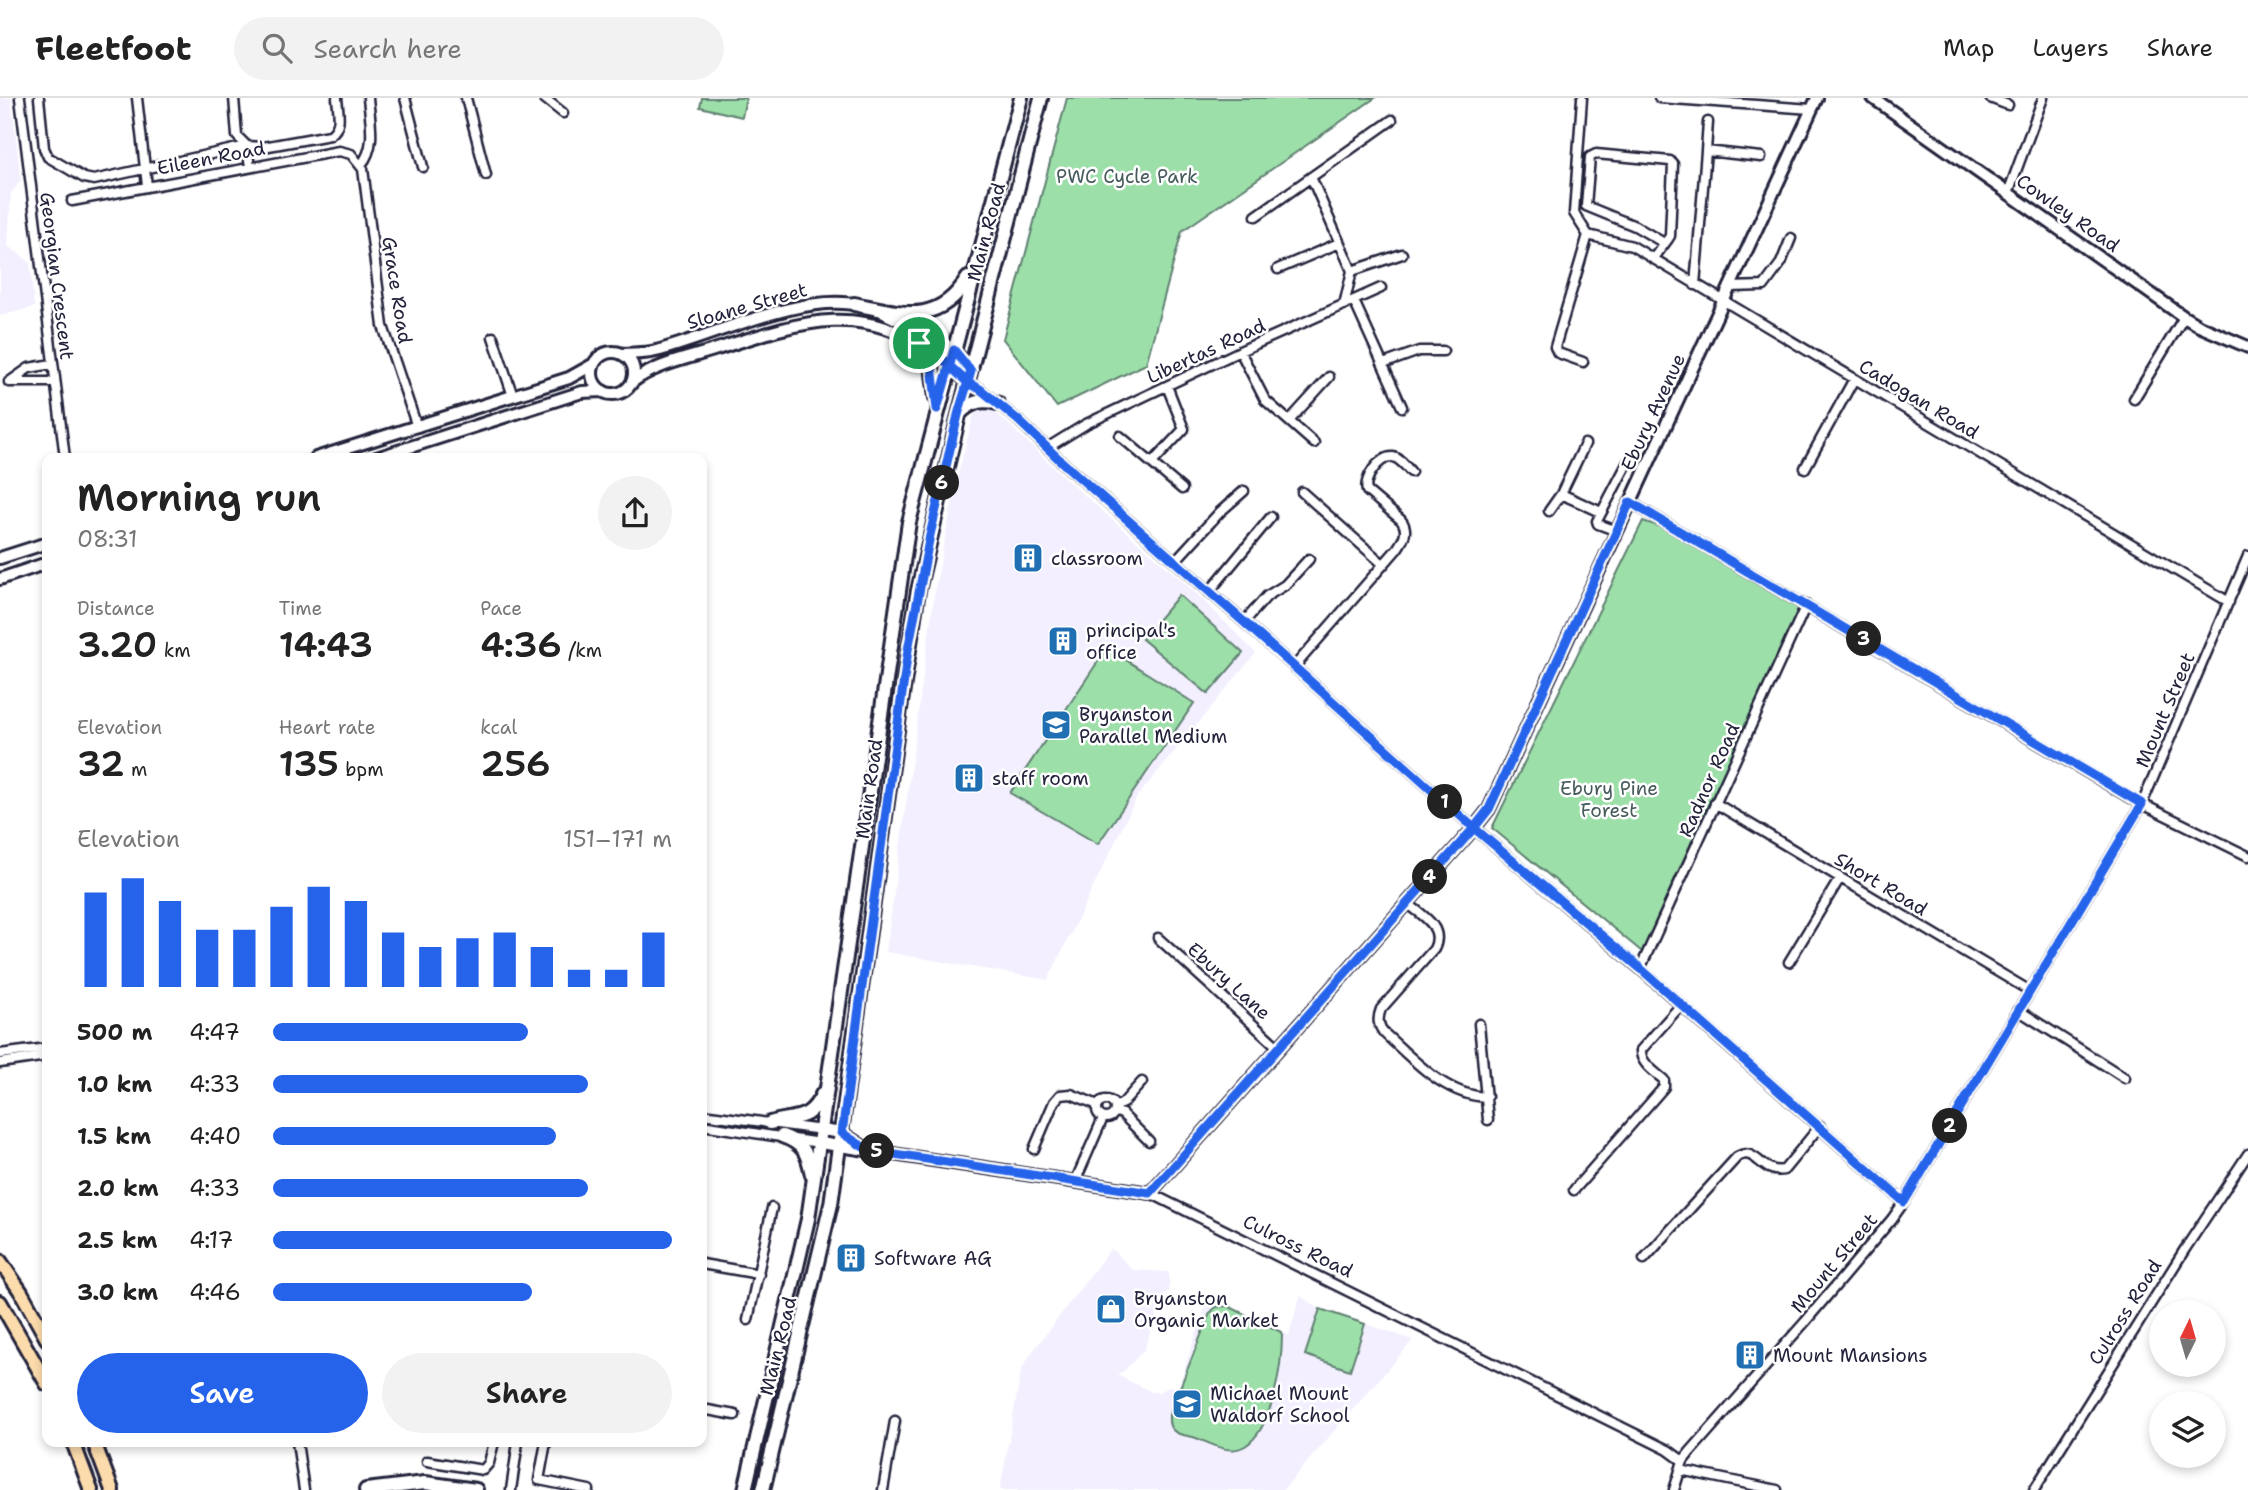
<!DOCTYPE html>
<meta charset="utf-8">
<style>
:root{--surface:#fff;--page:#f2f2f2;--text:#222;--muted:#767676;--line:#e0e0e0;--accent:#2563eb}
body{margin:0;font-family:"Shantell Sans",sans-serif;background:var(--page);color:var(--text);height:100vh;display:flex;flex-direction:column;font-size:26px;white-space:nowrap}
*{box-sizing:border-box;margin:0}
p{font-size:23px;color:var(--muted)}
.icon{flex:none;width:38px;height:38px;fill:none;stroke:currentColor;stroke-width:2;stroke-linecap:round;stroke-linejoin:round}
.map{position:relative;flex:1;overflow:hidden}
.side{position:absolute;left:42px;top:355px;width:665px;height:994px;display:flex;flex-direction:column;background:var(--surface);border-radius:14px;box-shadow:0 4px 10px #0003}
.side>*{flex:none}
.needle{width:46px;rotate:5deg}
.tools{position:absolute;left:2149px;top:1202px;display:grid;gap:14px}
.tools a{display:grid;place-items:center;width:77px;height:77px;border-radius:50%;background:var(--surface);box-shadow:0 4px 10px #0003;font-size:35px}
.pin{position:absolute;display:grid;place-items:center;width:60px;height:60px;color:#fff;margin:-30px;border:4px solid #fff;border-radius:50%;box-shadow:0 2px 7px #0007}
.km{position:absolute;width:35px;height:35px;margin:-18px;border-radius:50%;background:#222;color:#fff;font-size:19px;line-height:35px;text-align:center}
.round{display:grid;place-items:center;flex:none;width:74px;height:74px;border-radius:37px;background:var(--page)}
.overview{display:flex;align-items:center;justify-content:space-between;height:119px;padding:0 35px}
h1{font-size:38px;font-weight:600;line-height:52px}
.stats{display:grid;grid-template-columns:repeat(3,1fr);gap:10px;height:119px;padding:7px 35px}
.stats div{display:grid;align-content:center}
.stats b{font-size:35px;font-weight:600}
.stats small{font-size:19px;font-weight:400}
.stats p{font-size:19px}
.chart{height:196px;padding:14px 35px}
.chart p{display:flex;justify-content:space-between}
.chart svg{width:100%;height:126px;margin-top:7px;stroke:var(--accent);stroke-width:6}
.action{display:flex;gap:14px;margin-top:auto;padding:14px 35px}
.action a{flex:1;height:80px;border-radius:42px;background:var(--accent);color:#fff;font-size:28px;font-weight:600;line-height:80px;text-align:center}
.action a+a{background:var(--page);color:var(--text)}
ul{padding:0 35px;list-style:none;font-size:23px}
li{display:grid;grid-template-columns:112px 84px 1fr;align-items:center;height:52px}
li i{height:18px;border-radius:9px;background:var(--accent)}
header{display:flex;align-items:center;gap:42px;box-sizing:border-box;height:98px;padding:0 35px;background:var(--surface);border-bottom:2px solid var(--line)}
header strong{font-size:33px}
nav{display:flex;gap:38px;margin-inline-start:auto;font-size:24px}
.search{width:490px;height:63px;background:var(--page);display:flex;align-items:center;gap:18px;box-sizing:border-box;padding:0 24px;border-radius:38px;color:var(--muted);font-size:26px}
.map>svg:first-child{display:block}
.built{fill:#f3efff}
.green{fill:#9ddfa9;stroke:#608072;stroke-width:2}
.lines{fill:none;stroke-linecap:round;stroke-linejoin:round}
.minor-casing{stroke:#22223b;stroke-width:13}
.tertiary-casing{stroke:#22223b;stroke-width:16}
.secondary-casing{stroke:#22223b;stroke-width:18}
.primary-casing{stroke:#22223b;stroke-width:18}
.minor{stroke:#fff;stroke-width:8}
.tertiary{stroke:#fff;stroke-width:10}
.secondary{stroke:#fff;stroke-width:12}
.primary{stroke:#fcdcac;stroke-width:12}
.route-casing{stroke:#fff;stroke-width:14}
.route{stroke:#2563eb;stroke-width:9}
.labels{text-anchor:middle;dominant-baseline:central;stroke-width:5;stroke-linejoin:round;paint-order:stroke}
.street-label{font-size:19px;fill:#22223b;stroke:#fff}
.park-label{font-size:19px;fill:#475b5c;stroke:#fff}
.poi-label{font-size:19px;fill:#22223b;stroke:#fff;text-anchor:start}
</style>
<header>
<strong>Fleetfoot</strong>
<div class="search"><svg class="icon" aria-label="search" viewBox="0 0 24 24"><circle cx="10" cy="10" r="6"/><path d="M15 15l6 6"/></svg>Search here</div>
<nav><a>Map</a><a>Layers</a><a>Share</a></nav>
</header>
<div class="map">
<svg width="2248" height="1392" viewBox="0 0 2248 1392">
<rect width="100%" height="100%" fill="#fff"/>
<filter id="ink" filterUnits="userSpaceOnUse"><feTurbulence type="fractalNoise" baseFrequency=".0143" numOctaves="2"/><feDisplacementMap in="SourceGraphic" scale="14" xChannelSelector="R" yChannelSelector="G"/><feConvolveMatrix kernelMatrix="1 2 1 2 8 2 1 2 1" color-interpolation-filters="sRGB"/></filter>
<g filter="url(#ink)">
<path class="built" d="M 0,0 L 11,0 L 21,82 L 11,95 L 8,148 L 30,164 L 34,209 L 0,218 Z
M 979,309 L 988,309 L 1006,324 L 1066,381 L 1196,495 L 1256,555 L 1137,699 L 1048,882 L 886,854 L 935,491 L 957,380 L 973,319 Z
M 1111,1150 L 1133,1172 L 1169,1174 L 1169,1193 L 1164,1196 L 1144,1252 L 1124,1273 L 1117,1277 L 1152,1294 L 1160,1294 L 1170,1288 L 1178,1291 L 1209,1197 L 1289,1237 L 1300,1198 L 1317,1209 L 1413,1242 L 1283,1392 L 1000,1392 L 1021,1273 L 1030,1257 Z"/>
<path class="green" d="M 702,0 L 746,0 L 742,19 L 700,9 Z
M 1067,0 L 1375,0 L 1182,133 L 1146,266 L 1057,309 L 1003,241 Z
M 1643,423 L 1661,429 L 1805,514 L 1710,703 L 1642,854 L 1492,730 Z
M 1179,497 L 1243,555 L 1208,596 L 1142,541 Z
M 1107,550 L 1194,605 L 1098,746 L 1010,695 Z
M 1228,1208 L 1281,1234 L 1282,1237 C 1282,1266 1273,1331 1245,1348 C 1228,1358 1209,1344 1193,1339 C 1186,1337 1178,1338 1173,1332 C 1168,1328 1169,1322 1169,1317 L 1210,1215 L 1216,1209 Z
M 1320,1211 L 1365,1226 L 1350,1272 L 1305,1257 Z"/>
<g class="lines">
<g class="minor-casing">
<path id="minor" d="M 20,0 L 65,360
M 39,0 L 44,50 L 48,59 L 84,80 L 94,82 L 247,48 L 263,49 L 330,37 C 343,28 338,14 337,0
M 137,0 L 147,88
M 234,0 L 237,38 L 247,48 L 250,69
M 405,0 L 423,69
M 466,0 L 486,77
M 544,0 L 563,15
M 1582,0 L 1574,115 L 1588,137
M 1659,0 L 1811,11
M 1990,0 L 2008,7
M 1706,53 L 1708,24
M 361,67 C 377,48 370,23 368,0
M 1311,79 L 1352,173 L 1344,207
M 2008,95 L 2043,0
M 72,103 L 339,53 L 351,56 L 363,71 L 383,228 L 417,329
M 1256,118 L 1392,22
M 1588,137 L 1632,148 L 2229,504
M 1653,161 L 1668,141 L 1670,138 L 1673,66 L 1670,63 L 1596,56 L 1590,59 L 1586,108 L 1635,128 L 1664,145
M 1278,171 L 1339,145
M 1352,173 L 1402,156
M 1695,187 L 1706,53 L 1761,59
M 1729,189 L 1764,188 L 1781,165 L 1791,140
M 1354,203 L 1402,309
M 493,239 L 513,298
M 1240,253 L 1265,302 L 1314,345
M 1583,264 L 1558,255 L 1555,249 L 1588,137
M 1383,266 L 1419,253 L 1443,253
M 9,284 L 29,270 L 52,266
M 9,284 L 55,284
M 968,285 L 980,291 L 1018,322 L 1063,365 L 1244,524 L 1474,730 L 1640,871 L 1904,1104
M 2134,301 L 2184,219
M 1289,323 L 1329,279
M 1120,338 L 1182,391
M 1047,350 L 1086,326 L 1240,253 L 1381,190
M 1152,365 L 1184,331 L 1167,288
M 1805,370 L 1854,281
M 1302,394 L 1383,466
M 1561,396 L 1601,414
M 1630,404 L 2130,700 L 2248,758
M 1549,413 L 1561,396 L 1585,346
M 1617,433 L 1598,426 L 1597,423 L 1628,364
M 1175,463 L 1220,414 L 1244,393
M 1209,494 L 1271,419
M 1244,524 L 1267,498 L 1285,487 L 1309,461
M 1294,569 L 1397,451 C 1404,441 1409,432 1401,422 L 1367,393 C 1363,381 1379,358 1393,359 C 1400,360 1406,369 1411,374
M 1715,705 L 2030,893
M 1407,805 C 1422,817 1445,829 1434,851 L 1381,911 C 1377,921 1378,927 1384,935 C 1413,961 1445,998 1487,999
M 1158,840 L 1279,950
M 1789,864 L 1840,780
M 1640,871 L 1806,507
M 2018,912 L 2125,980
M 1479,926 L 1488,1022
M 0,956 L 47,950
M 0,965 L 47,958
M1097 1011a9 9 0 1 1 18 0a9 9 0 1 1-18 0Z
M 1115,1009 L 1123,1005 L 1142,984
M 1115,1013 L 1122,1016 L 1149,1043
M 702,1016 L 822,1032
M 702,1027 L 820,1045
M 1034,1051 L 1054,1004 L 1060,997 L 1071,996 L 1098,1007
M 1075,1084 L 1103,1020
M 1574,1092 L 1664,989 L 1664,982 C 1655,974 1640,965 1641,952 L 1681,907
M 1150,1095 L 1668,1352 L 1683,1363
M 1644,1161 L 1737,1059 C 1755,1047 1762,1077 1784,1072 L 1820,1028
M 702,1166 L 759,1176
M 748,1222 L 772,1110
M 702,1311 L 735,1317
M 297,1344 L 304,1392
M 546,1344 L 539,1382 L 589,1392
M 427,1363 L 483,1372 L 489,1365 L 494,1344
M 1680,1372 L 1777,1392
M 511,1392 L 518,1344
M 883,1392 L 895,1323
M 1674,1392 L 1683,1363 L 1690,1354 L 1805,1224 L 1892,1121 L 1904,1104 L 2142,706 L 2248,458
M 2034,1392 L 2185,1151 L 2248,1056"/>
</g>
<g class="tertiary-casing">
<path id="tertiary" d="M 1873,0 L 2184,219 L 2199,228 L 2248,249
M 884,215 L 942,244 L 954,252 L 971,273
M592 275a21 21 0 1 1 42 0a21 21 0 1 1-42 0Z
M 623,256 C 634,255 645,256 656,253 C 712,239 806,192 862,208
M 632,284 C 656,266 690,260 717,251 C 798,225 860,201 936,256 C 948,264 958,275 968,285
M 316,360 L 569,280 L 594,266
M 376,360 L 582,294 L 603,293
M 0,460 L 47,445
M 0,481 L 47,465
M 822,1032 L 842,1035 L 865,1050
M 820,1045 L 1150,1095 L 1474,730 L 1489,711 L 1817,0"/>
</g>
<g class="secondary-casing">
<path id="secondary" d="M 854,206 C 901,215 938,229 968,180
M 919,245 L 932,268 L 936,300
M 960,315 C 971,304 981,301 997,305
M 770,1025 C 798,1017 809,1024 823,995
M 782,1038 C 803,1045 808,1055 812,1077
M 366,1392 L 425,1385 L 476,1392
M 745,1392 L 808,1121 L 909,424 L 1021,0
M 763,1392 L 831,1106 L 900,611 L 918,493 L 959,317 L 1041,0"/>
</g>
<g class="primary-casing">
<path id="primary" d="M 0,1163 L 21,1194 L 47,1241
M 0,1204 L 47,1286
M 73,1344 L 91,1392
M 94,1344 L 112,1392"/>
</g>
<use href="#minor" class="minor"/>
<use href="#tertiary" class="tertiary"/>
<use href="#secondary" class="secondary"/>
<use href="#primary" class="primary"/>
</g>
</g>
<g class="lines" filter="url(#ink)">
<g class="route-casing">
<path id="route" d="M 919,245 L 938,257 L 968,285 L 980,291 L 1018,322 L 1063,365 L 1244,524 L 1474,730 L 1640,870 L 1904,1104 L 2142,706 L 1630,404 L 1489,711 L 1474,730 L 1150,1095 L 868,1052 L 842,1035 L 908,552 L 930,437 L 958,317 C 962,302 967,288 971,273 L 954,252 L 937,311 L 932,268 L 919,245"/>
</g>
<use href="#route" class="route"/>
</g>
<defs>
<g id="building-square" transform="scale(1.575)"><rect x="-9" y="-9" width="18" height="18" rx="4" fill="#1f6fb2" stroke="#fff"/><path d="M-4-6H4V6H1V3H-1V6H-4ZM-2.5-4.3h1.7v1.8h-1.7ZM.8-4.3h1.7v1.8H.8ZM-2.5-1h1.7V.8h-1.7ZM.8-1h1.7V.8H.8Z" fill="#fff"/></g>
<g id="school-square" transform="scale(1.575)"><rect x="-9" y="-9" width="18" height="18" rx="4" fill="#1f6fb2" stroke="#fff"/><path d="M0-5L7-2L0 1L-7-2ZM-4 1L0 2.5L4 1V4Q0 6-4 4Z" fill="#fff"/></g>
<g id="shop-square" transform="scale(1.575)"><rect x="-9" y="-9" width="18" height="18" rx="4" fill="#1f6fb2" stroke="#fff"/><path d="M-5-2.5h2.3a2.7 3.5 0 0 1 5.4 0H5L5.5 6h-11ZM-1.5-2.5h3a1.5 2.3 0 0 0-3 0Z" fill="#fff"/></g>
</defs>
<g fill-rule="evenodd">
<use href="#building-square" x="1028" y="460"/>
<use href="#building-square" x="1063" y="543"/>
<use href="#school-square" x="1056" y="627"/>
<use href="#building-square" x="969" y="680"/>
<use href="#building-square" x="851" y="1160"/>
<use href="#shop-square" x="1111" y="1211"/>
<use href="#building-square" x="1750" y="1257"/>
<use href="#school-square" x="1187" y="1306"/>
</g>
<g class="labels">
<g class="street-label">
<text transform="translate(211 60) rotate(-11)">Eileen Road</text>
<text transform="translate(2068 115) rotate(35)">Cowley Road</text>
<text transform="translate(986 134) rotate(-75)">Main Road</text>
<text transform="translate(57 178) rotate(83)">Georgian Crescent</text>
<text transform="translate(397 192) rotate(81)">Grace Road</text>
<text transform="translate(747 208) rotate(-16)">Sloane Street</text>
<text transform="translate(1206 253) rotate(-25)">Libertas Road</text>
<text transform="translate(1919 301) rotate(31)">Cadogan Road</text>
<text transform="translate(1653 314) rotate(-65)">Ebury Avenue</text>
<text transform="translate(2165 612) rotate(-67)">Mount Street</text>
<text transform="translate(1709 682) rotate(-66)">Radnor Road</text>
<text transform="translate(869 691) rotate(-82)">Main Road</text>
<text transform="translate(1881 786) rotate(31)">Short Road</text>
<text transform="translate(1229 883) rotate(42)">Ebury Lane</text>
<text transform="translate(1298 1148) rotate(26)">Culross Road</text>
<text transform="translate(1834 1165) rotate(-50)">Mount Street</text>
<text transform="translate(2125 1214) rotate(-58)">Culross Road</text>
<text transform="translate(778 1248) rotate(-76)">Main Road</text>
</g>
<g class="park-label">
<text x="1127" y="78">PWC Cycle Park</text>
<text x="1609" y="690">Ebury Pine<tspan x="1609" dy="22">Forest</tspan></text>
</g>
<g class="poi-label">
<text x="1051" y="460">classroom</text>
<text x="1086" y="532">principal's<tspan x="1086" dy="22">office</tspan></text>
<text x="1079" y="616">Bryanston<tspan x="1079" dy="22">Parallel Medium</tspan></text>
<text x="992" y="680">staff room</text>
<text x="874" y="1160">Software AG</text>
<text x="1134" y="1200">Bryanston<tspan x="1134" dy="22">Organic Market</tspan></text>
<text x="1773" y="1257">Mount Mansions</text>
<text x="1210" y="1295">Michael Mount<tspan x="1210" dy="22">Waldorf School</tspan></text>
</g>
</g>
</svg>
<div class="tools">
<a><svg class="needle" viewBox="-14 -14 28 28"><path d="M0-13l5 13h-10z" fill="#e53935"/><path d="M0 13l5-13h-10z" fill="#767676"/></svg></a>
<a><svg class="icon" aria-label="layers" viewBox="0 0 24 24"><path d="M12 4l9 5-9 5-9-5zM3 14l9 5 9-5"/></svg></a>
</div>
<div class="pin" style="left:919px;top:245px;background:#1e9e55"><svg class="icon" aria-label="arrive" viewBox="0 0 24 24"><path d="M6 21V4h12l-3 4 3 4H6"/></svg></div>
<b class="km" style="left:1445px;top:704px">1</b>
<b class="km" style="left:1950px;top:1028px">2</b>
<b class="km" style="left:1864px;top:541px">3</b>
<b class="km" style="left:1430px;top:779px">4</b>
<b class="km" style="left:877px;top:1053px">5</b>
<b class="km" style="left:942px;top:385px">6</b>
<section class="side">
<div class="overview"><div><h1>Morning run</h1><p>08:31</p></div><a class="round"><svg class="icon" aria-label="share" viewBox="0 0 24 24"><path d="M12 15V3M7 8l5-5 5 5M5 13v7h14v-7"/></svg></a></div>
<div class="stats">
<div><p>Distance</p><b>3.20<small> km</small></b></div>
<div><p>Time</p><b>14:43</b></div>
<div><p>Pace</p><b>4:36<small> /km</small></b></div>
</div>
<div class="stats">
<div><p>Elevation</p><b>32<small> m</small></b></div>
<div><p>Heart rate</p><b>135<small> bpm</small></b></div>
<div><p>kcal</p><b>256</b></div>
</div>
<div class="chart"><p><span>Elevation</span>151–171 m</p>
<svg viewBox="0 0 160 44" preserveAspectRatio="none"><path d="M5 44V11M15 44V6M25 44V14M35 44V24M45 44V24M55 44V16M65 44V9M75 44V14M85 44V25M95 44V30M105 44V27M115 44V25M125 44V30M135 44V38M145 44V38M155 44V25"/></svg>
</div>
<ul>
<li><b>500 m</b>4:47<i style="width:64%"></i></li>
<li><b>1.0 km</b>4:33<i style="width:79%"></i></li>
<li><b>1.5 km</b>4:40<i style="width:71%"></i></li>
<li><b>2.0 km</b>4:33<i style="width:79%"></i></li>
<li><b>2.5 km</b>4:17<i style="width:100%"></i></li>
<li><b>3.0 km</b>4:46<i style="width:65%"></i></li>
</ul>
<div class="action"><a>Save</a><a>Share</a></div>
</section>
</div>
